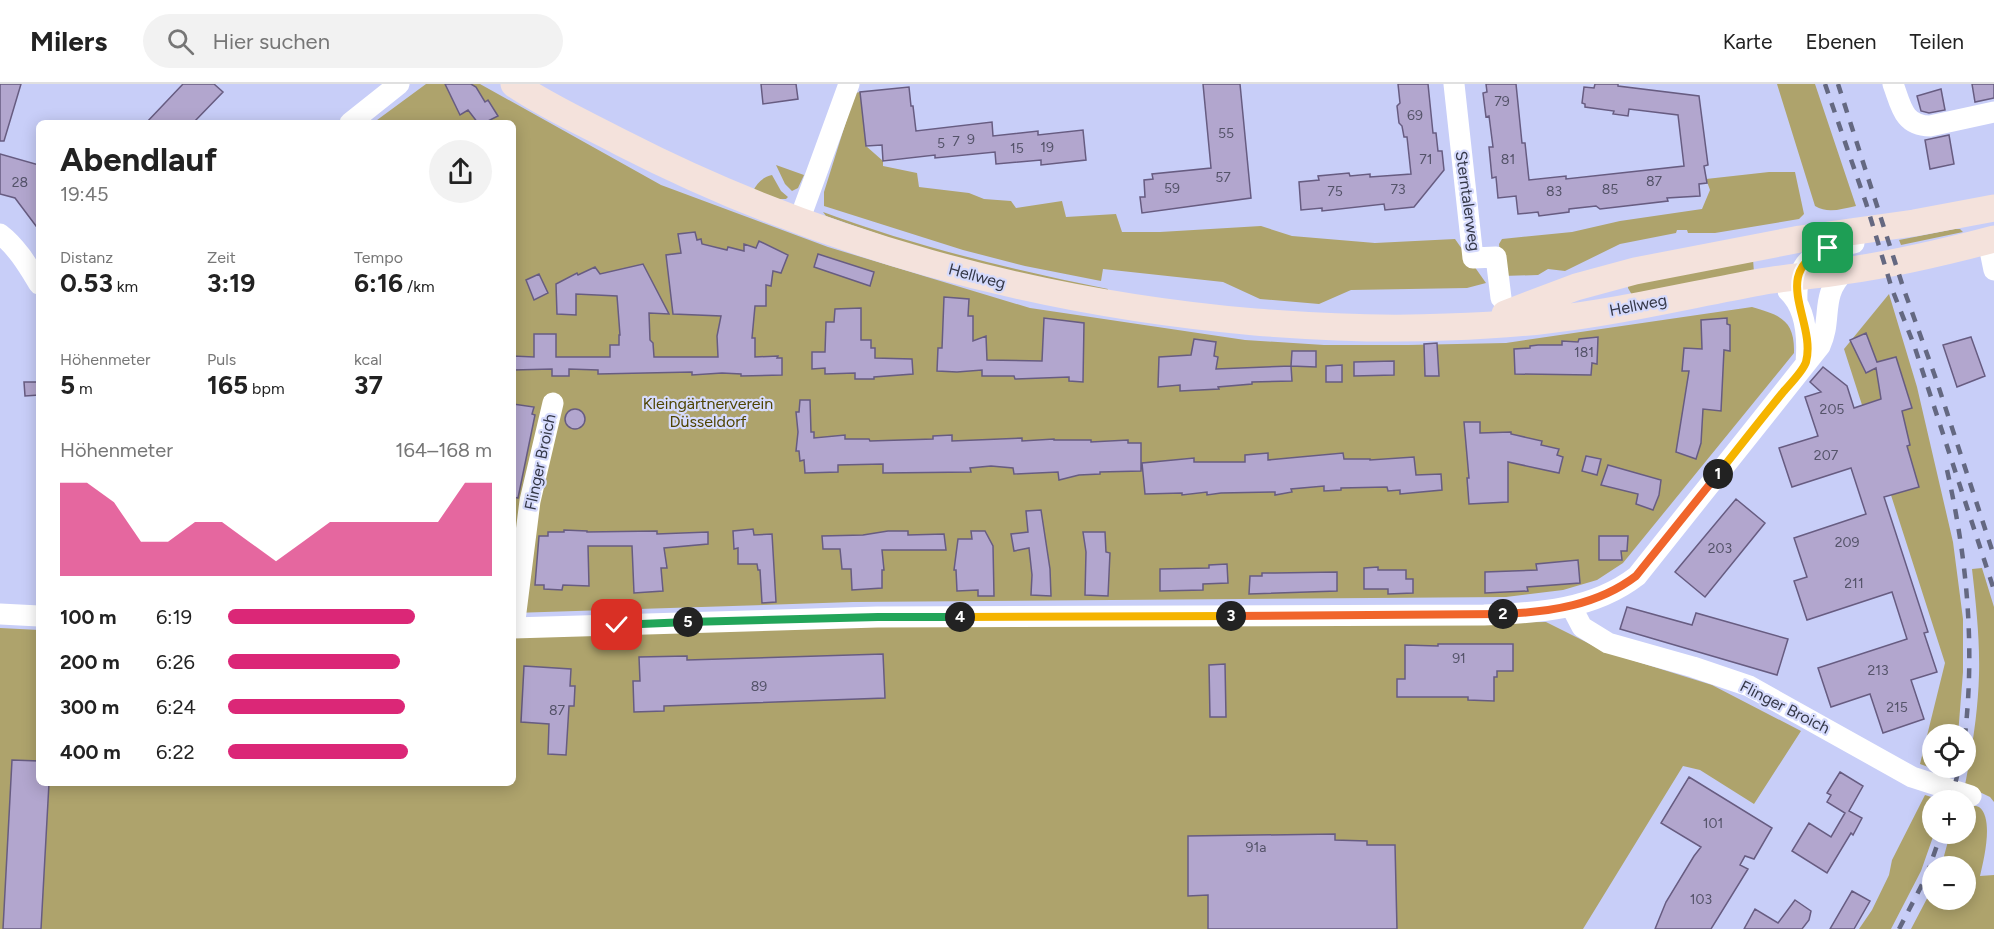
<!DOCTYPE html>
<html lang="de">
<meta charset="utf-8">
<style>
:root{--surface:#fff;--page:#f2f2f2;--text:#222;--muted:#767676;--line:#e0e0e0;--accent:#db2777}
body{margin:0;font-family:Figtree,sans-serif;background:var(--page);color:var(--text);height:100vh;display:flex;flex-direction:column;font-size:22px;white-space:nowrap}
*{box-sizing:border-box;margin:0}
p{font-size:20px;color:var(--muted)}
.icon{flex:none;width:33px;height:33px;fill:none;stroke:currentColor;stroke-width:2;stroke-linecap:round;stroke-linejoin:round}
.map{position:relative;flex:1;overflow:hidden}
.details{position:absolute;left:36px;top:36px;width:480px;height:666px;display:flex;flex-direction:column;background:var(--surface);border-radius:9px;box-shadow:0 3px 15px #0003}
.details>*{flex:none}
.fabs{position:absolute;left:1922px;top:640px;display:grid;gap:12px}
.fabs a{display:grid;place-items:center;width:54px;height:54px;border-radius:50%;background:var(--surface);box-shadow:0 3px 15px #0003;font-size:30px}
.pin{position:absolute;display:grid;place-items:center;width:51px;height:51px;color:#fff;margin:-26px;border-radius:12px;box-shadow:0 3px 9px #0006}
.km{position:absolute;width:30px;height:30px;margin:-15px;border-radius:50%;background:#222;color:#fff;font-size:16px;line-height:30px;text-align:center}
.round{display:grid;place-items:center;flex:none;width:63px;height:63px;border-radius:32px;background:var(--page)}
.head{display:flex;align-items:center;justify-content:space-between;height:102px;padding:0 24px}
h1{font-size:33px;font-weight:700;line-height:45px}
.figures{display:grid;grid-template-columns:repeat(3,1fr);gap:9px;height:102px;padding:6px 24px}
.figures div{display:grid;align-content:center}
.figures b{font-size:26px;font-weight:700}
.figures small{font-size:16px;font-weight:400}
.figures p{font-size:16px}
.chart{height:168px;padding:12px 24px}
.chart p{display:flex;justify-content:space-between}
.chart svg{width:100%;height:108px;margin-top:6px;fill:var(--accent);opacity:.7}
ul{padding:0 24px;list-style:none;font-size:20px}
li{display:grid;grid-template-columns:96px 72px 1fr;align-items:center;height:45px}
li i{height:15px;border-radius:8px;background:var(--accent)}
header{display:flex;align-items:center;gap:36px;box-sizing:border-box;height:84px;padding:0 30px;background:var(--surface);border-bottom:2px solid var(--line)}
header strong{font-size:28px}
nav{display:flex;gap:33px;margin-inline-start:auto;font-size:21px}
.search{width:420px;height:54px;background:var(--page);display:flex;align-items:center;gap:15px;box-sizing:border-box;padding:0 21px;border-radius:33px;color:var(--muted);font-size:22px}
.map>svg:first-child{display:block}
.green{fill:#aea36c}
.building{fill:#b2a6ce;stroke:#675c81;stroke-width:1.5}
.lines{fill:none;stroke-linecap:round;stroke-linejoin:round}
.minor{stroke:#fff;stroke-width:21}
.major{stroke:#f4e2dc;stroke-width:27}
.rail{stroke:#646881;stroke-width:4.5;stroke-dasharray:10 10;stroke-linecap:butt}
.split-1-casing{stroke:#fff;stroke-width:12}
.split-2-casing{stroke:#fff;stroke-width:12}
.split-3-casing{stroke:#fff;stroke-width:12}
.split-4-casing{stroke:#fff;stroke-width:12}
.split-5-casing{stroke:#fff;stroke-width:12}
.split-6-casing{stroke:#fff;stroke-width:12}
.split-1{stroke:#f5b400;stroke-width:8}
.split-2{stroke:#f0652b;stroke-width:8}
.split-3{stroke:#f0652b;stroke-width:8}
.split-4{stroke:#f5b400;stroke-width:8}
.split-5{stroke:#22a559;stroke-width:8}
.split-6{stroke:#22a559;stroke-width:8}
.labels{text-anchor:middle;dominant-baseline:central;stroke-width:4.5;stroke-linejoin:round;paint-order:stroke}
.number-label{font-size:14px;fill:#545369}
.street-label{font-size:16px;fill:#343747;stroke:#d6dbfd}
.park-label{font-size:16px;fill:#4f4402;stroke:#d6dbfd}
</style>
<header>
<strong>Milers</strong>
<div class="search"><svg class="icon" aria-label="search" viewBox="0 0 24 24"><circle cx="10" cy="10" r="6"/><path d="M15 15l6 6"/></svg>Hier suchen</div>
<nav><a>Karte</a><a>Ebenen</a><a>Teilen</a></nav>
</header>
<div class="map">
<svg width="1994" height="845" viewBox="0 0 1994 845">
<rect width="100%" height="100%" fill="#c8cef8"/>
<path class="green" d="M 426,0 L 480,0 L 661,101 L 828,163 L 1030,224 L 1245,256 L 1324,261 L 1408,261 L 1506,259 L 1752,223 C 1780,231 1795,236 1794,269 L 1623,479 L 1597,496 L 1563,506 L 1506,513 L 853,518 L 513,529 L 513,39 L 373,39 Z
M 1777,0 L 1815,0 L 1856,122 C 1841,125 1828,130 1815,122 Z
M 860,8 L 866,62 L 883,77 L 883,82 L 917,89 L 919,103 L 969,109 L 984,115 L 1011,117 L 1016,124 L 1062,117 L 1066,133 L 1116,130 L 1122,148 L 1160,148 L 1261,142 L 1292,152 L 1375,159 L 1455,155 L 1486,199 L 1467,204 L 1351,206 L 1319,220 L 1260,215 L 1223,198 L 1103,185 L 1101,197 L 1025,182 L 963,166 L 824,122 L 824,108 L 855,9 Z
M 776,81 L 804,91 L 798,104 L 792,107 L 785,100 Z
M 1769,88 L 1795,88 L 1804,130 L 1799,135 L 1715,149 L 1688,149 L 1687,146 L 1677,146 L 1676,149 L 1620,160 L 1565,187 L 1548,185 L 1538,191 L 1502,192 L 1499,160 L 1502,155 L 1572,148 L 1620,137 L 1702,125 L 1710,106 L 1706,95 Z
M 772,91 L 781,107 L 788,113 L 786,115 L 777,115 L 753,107 C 757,99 763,93 772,91 Z
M 823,128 C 915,162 1012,186 1108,205 L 1107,209 L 939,171 L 826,132 Z
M 1955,145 L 1960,145 L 1963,148 L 1901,161 L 1899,156 Z
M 1753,175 L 1754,189 L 1632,211 L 1628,204 L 1628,201 Z
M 1889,210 L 1917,303 L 1953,458 L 1963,535 L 1963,588 L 1958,651 L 1932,651 L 1932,684 L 1952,684 L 1950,691 L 1920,680 L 1945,579 L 1844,265 Z
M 1982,484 L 1994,523 L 1994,718 L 1990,713 L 1965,701 C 1972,665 1978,628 1979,591 C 1980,556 1976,520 1972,485 Z
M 1546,538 L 1606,568 L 1712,601 L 1801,647 L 1754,720 L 1700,686 L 1683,682 L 1583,845 L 0,845 L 0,544 L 39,546 L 39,699 L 513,699 L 513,553 L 880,541 L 1189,542 Z
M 1925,711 L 1944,717 L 1932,717 L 1932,750 L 1934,750 L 1921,787 L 1891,845 L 1859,845 L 1872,826 L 1889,791 L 1892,776 Z
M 1965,721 C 1969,722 1976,721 1979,723 C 1994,734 1984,775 1980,792 L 1994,791 L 1994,845 L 1911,845 L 1932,805 L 1932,816 L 1965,816 L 1965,783 L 1941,783 L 1950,750 L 1965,750 Z"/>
<path class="building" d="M 0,0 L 21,0 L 4,57 L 0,57 Z
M 183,0 L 214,0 L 223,8 L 193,39 L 146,39 Z
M 445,0 L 471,0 L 476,3 L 485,18 L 488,16 L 498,32 L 484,39 L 478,39 L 468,26 L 460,31 Z
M 761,0 L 796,0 L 798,15 L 763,20 Z
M 1203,0 L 1240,0 L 1251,114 L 1142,129 L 1140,113 L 1145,113 L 1144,96 L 1153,95 L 1152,90 L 1211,84 Z
M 1398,0 L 1428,0 L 1433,49 L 1436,49 L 1438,67 L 1442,67 L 1444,86 L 1414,123 L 1385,126 L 1384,120 L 1322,127 L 1322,124 L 1301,126 L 1299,98 L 1319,96 L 1318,92 L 1349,89 L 1350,92 L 1370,90 L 1370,93 L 1411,90 L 1407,53 L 1404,53 L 1402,42 L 1399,39 L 1397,22 L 1400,19 Z
M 1486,0 L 1516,0 L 1522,59 L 1525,59 L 1529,96 L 1566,92 L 1566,95 L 1684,82 L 1678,31 L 1629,25 L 1628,32 L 1613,30 L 1614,27 L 1585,23 L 1585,20 L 1582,19 L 1584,3 L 1594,4 L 1595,0 L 1618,0 L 1618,2 L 1699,12 L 1708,81 L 1704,82 L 1707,99 L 1699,100 L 1700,112 L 1667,114 L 1668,117 L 1600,125 L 1596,122 L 1569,125 L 1569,128 L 1539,132 L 1538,128 L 1518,130 L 1516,112 L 1498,114 L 1496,93 L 1492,94 L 1489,63 L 1493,63 L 1489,32 L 1486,33 L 1483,9 L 1487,8 Z
M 1972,0 L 1994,0 L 1994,14 L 1975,18 Z
M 909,3 L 911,22 L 913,22 L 916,47 L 992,38 L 993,52 L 1038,47 L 1038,51 L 1083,46 L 1086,76 L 1041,81 L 1041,76 L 996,80 L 995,68 L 935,74 L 935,71 L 883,77 L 882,61 L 866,62 L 860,8 Z
M 1941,5 L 1945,26 L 1929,29 L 1921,27 L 1917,12 Z
M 1949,51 L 1954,80 L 1930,85 L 1925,56 Z
M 0,70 L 39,81 L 39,146 L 15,114 L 0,110 Z
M 695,148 L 697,156 L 701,155 L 702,160 L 727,166 L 728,163 L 744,167 L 744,160 L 756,164 L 759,157 L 788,171 L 781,189 L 773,187 L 771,202 L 766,201 L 766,222 L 755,222 L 752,254 L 755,254 L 755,273 L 778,272 L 777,274 L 782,274 L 782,291 L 741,292 L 741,290 L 722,289 L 692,291 L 692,288 L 598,290 L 598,286 L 569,285 L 569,292 L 552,292 L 552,285 L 513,286 L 513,272 L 534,273 L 534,250 L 556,250 L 556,273 L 610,273 L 610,261 L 619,261 L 619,251 L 620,251 L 617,212 L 576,210 L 576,231 L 557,230 L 556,200 L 577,189 L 578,191 L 595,183 L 600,190 L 643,180 L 669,230 L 649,229 L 650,256 L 653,259 L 654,273 L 718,273 L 717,252 L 721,232 L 673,230 L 666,171 L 681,169 L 678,150 Z
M 818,170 L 874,188 L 870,202 L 814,183 Z
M 539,190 L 548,209 L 534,216 L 526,196 Z
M 944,213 L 969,215 L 968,232 L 973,232 L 973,257 L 986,252 L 987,276 L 1042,277 L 1044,234 L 1084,239 L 1083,298 L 1069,297 L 1069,293 L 1015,295 L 1014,292 L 982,292 L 982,286 L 957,288 L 937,287 L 938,264 L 942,264 Z
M 861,224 L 861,256 L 871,256 L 871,264 L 875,264 L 875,274 L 912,275 L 913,290 L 874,293 L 874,295 L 855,295 L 855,289 L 825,290 L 825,284 L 812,285 L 812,268 L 825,268 L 826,238 L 834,238 L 835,225 Z
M 1727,234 L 1727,240 L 1730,241 L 1730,267 L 1724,266 L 1721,327 L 1703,325 L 1701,359 L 1696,375 L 1676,368 L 1689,287 L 1682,287 L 1684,264 L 1702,265 L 1701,236 Z
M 1866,249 L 1877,278 L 1896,273 L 1912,324 L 1902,327 L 1910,361 L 1907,362 L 1919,403 L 1884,413 L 1928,548 L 1924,549 L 1937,588 L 1911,596 L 1924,635 L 1883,649 L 1870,610 L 1831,623 L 1818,584 L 1907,555 L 1892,508 L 1807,536 L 1794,497 L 1807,493 L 1794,454 L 1866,430 L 1851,384 L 1792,403 L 1779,364 L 1818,352 L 1805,313 L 1821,308 L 1810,298 L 1823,283 L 1847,302 L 1854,324 L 1881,315 L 1876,284 L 1866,289 L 1850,256 Z
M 1598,253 L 1597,280 L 1592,279 L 1591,291 L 1515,290 L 1514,265 L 1530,264 L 1530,262 L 1538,261 L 1562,261 L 1562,257 L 1578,258 L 1579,255 Z
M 1971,253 L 1985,292 L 1957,303 L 1943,261 Z
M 1194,255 L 1216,258 L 1214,272 L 1218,273 L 1216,285 L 1291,282 L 1292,297 L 1252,298 L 1252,300 L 1218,303 L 1219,305 L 1180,307 L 1180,301 L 1158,303 L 1159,273 L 1191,271 Z
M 1437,259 L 1439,292 L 1425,292 L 1424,260 Z
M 1292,267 L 1316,267 L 1316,283 L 1291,282 Z
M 1394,277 L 1394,291 L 1354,292 L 1354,278 Z
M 1342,281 L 1342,298 L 1326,298 L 1326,282 Z
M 24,298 L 39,298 L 39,311 L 25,312 Z
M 800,316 L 810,316 L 811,348 L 814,348 L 814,354 L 845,351 L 845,355 L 869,355 L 870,357 L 933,355 L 933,352 L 952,351 L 952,357 L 1022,354 L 1022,357 L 1054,355 L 1054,356 L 1091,356 L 1091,358 L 1128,356 L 1128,359 L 1141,359 L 1141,387 L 1100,388 L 1100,390 L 1079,391 L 1059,396 L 1058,388 L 1014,390 L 1013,384 L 991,382 L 970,384 L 971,388 L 883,389 L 883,380 L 838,381 L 838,388 L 805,389 L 804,376 L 800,377 L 799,367 L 796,367 L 798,348 L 796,328 L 799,328 Z
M 513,320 L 534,323 L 532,330 L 535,331 L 518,414 L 513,413 Z
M565 335a10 10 0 1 1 20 0a10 10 0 1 1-20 0Z
M 1464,338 L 1480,338 L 1480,349 L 1511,348 L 1511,350 L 1542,357 L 1541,361 L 1559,365 L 1557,371 L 1563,373 L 1559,389 L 1508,378 L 1508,418 L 1469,420 L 1467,394 L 1469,394 Z
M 1268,369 L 1268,376 L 1343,369 L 1344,375 L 1370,375 L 1370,376 L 1414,373 L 1416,391 L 1441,390 L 1442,406 L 1400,410 L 1400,406 L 1388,407 L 1387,403 L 1341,404 L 1341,406 L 1324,407 L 1324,402 L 1291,405 L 1292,408 L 1275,411 L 1275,408 L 1221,409 L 1207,411 L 1207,408 L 1182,411 L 1182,409 L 1145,410 L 1142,379 L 1194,374 L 1194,378 L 1245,378 L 1245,371 Z
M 1586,372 L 1601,375 L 1597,391 L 1582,387 Z
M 1608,381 L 1661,396 L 1659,411 L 1653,426 L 1636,420 L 1638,410 L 1601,401 Z
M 1736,415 L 1765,439 L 1705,513 L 1675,488 Z
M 1041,426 L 1050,485 L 1051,512 L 1031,511 L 1032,491 L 1029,464 L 1014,467 L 1011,450 L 1028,448 L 1026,427 Z
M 753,445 L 754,451 L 772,450 L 776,518 L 762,519 L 760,486 L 758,486 L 757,480 L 738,480 L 738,464 L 734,465 L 733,447 Z
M 564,446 L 587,447 L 587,448 L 657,447 L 657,450 L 708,448 L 708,460 L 664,464 L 667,484 L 661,484 L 663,507 L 634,509 L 632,462 L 588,462 L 589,502 L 563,501 L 562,506 L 544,505 L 544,501 L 535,501 L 539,452 L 548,452 L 548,448 L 564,448 Z
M 888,447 L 908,447 L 908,451 L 944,450 L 946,466 L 882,466 L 884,486 L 882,486 L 882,504 L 852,506 L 851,485 L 842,485 L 840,465 L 823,465 L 822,452 L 863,451 Z
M 971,447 L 985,447 L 993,462 L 994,512 L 978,512 L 978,506 L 957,507 L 956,486 L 954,486 L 958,455 L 972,455 Z
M 1083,448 L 1105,448 L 1106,468 L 1110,469 L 1108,512 L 1085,511 L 1086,468 Z
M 1599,452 L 1628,452 L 1627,467 L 1621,467 L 1622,476 L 1599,476 Z
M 1578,476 L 1580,499 L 1527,503 L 1528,507 L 1485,509 L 1485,488 L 1537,486 L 1536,480 Z
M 1227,480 L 1228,499 L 1203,500 L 1203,506 L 1160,507 L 1160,485 L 1209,484 L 1209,481 Z
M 1378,483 L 1378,486 L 1406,486 L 1406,495 L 1413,495 L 1413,509 L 1388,510 L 1388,505 L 1364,505 L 1364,484 Z
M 1337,488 L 1337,507 L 1249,510 L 1250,492 L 1262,492 L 1262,489 L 1275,489 Z
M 1627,523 L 1692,541 L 1696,529 L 1788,555 L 1777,591 L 1620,545 Z
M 1438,560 L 1513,560 L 1513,587 L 1497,587 L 1497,593 L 1494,593 L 1494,617 L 1468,616 L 1468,613 L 1397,613 L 1397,595 L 1405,595 L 1405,561 L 1438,562 Z
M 883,570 L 885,614 L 664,622 L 664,627 L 634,628 L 633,597 L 640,597 L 639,573 L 687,572 L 687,576 Z
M 1225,580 L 1226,633 L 1210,633 L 1209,581 Z
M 524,582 L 571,585 L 570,602 L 575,602 L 574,622 L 569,622 L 566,671 L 548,670 L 549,640 L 521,638 Z
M 12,676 L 39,677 L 39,699 L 49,699 L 41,845 L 3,845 Z
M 1840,688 L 1863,702 L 1849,727 L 1862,734 L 1853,751 L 1851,749 L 1827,789 L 1792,767 L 1809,739 L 1831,753 L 1845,729 L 1827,718 L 1831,711 L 1827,709 Z
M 1689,693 L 1772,744 L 1754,775 L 1745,772 L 1740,781 L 1748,785 L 1711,845 L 1655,845 L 1666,818 L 1694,772 L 1701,763 L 1661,739 Z
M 1335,750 L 1335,756 L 1367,757 L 1367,761 L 1395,761 L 1397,845 L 1208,845 L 1208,811 L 1188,812 L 1188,752 Z
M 1852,807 L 1870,817 L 1854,845 L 1830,845 Z
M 1795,816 L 1811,827 L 1809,836 L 1802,845 L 1744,845 L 1755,825 L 1778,839 Z"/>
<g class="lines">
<path class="minor" d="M 1454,0 L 1473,174 L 1496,173 L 1501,214
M 1893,0 C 1901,21 1903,42 1930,42 L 1994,28
M 350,39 L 399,0
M 799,137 L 849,0
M 0,150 C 17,163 28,182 39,200
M 1988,157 L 1994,186
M 1788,207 C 1807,225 1808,255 1806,279
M 1797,217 C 1795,174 1817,166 1854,159
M 1571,522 L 1582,543 L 1608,559 L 1693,583 L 1749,602 L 1912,693 L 1971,712
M 0,530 L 39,532
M 513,544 L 877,533 L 1484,531 C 1538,529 1593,526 1637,492 L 1820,262 C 1833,234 1819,212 1845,187
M 514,544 L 530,417 L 553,319"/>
<path class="major" d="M 514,0 C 548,23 586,40 622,59 C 819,160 1035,219 1255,238 C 1319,243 1383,246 1447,243 C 1481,242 1514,240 1547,236 C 1618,228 1689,211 1760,198 C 1787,193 1816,192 1844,187 C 1894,180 1945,168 1994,155
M 1505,230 L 1576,203 L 1635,187 L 1800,155 L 1914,139 L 1994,124"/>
<path class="rail" d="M 1825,0 L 1866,119 L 1892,205 L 1914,261 L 1994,506
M 1838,0 L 1903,203 L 1936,295 L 1994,472
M 1947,386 C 1967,474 1975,561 1965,651
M 1951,717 L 1959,684
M 1899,845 L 1926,793 L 1941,750"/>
</g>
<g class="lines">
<g class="split-1-casing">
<path id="split-1" d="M 1718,390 C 1740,362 1762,334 1784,307 C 1791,299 1803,287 1806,278 C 1817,237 1767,188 1828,164"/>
</g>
<g class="split-2-casing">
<path id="split-2" d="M 1503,530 C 1550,528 1598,521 1636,492 L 1718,390"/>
</g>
<g class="split-3-casing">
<path id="split-3" d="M 1231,532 L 1503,530"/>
</g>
<g class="split-4-casing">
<path id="split-4" d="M 960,533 L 1231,532"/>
</g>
<g class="split-5-casing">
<path id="split-5" d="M 688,538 L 878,533 L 960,533"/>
</g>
<g class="split-6-casing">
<path id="split-6" d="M 617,541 L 688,538"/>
</g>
<use href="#split-1" class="split-1"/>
<use href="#split-2" class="split-2"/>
<use href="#split-3" class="split-3"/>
<use href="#split-4" class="split-4"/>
<use href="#split-5" class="split-5"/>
<use href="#split-6" class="split-6"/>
</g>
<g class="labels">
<g class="number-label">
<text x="1502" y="17">79</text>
<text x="1415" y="31">69</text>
<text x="1226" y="49">55</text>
<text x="971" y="55">9</text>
<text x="956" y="57">7</text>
<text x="941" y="59">5</text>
<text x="1047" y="63">19</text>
<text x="1017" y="64">15</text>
<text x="1426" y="75">71</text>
<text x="1508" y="75">81</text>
<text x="1223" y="93">57</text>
<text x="1654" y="97">87</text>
<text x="20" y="98">28</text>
<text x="1172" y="104">59</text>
<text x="1398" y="105">73</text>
<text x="1610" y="105">85</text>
<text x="1335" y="107">75</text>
<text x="1554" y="107">83</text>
<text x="1584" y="268">181</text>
<text x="1832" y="325">205</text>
<text x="1826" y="371">207</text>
<text x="1847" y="458">209</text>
<text x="1720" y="464">203</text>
<text x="1854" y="499">211</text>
<text x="1459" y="574">91</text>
<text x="1878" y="586">213</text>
<text x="759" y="602">89</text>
<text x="1897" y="623">215</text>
<text x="557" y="626">87</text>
<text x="1713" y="739">101</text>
<text x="1256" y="763">91a</text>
<text x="1701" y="815">103</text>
</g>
<g class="street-label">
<text transform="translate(1468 117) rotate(82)">Sterntalerweg</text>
<text transform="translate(977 192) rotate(15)">Hellweg</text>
<text transform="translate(1638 221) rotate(-11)">Hellweg</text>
<text transform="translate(540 378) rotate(-78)">Flinger Broich</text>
<text transform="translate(1785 623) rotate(27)">Flinger Broich</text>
</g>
<g class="park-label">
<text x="708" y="319">Kleingärtnerverein<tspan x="708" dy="18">Düsseldorf</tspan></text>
</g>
</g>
</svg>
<div class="fabs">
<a><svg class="icon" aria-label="locate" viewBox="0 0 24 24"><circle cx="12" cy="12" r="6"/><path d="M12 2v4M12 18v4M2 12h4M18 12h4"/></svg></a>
<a>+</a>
<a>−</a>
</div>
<div class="pin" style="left:1828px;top:164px;background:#1e9e55"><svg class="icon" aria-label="arrive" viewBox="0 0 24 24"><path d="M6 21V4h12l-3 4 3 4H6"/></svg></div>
<div class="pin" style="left:617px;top:541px;background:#d93025"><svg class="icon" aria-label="check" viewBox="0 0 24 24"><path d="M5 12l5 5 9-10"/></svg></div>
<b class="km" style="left:1718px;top:390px">1</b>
<b class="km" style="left:1503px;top:530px">2</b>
<b class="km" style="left:1231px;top:532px">3</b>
<b class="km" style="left:960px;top:533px">4</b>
<b class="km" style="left:688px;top:538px">5</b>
<section class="details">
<div class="head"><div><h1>Abendlauf</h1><p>19:45</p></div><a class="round"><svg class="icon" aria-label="share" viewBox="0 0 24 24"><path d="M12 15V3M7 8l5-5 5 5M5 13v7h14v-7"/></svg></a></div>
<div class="figures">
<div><p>Distanz</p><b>0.53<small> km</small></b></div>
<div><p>Zeit</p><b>3:19</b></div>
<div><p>Tempo</p><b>6:16<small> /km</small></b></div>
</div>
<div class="figures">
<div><p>Höhenmeter</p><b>5<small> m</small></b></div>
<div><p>Puls</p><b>165<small> bpm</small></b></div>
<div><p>kcal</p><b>37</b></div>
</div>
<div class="chart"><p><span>Höhenmeter</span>164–168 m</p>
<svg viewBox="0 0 160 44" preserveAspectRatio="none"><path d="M0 44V6L10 6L20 14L30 30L40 30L50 22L60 22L70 30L80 38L90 30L100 22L110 22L120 22L130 22L140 22L150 6L160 6V44z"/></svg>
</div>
<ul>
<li><b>100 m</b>6:19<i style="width:71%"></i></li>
<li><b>200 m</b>6:26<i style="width:65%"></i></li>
<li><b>300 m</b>6:24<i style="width:67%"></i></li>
<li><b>400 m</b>6:22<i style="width:68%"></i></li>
</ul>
</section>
</div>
